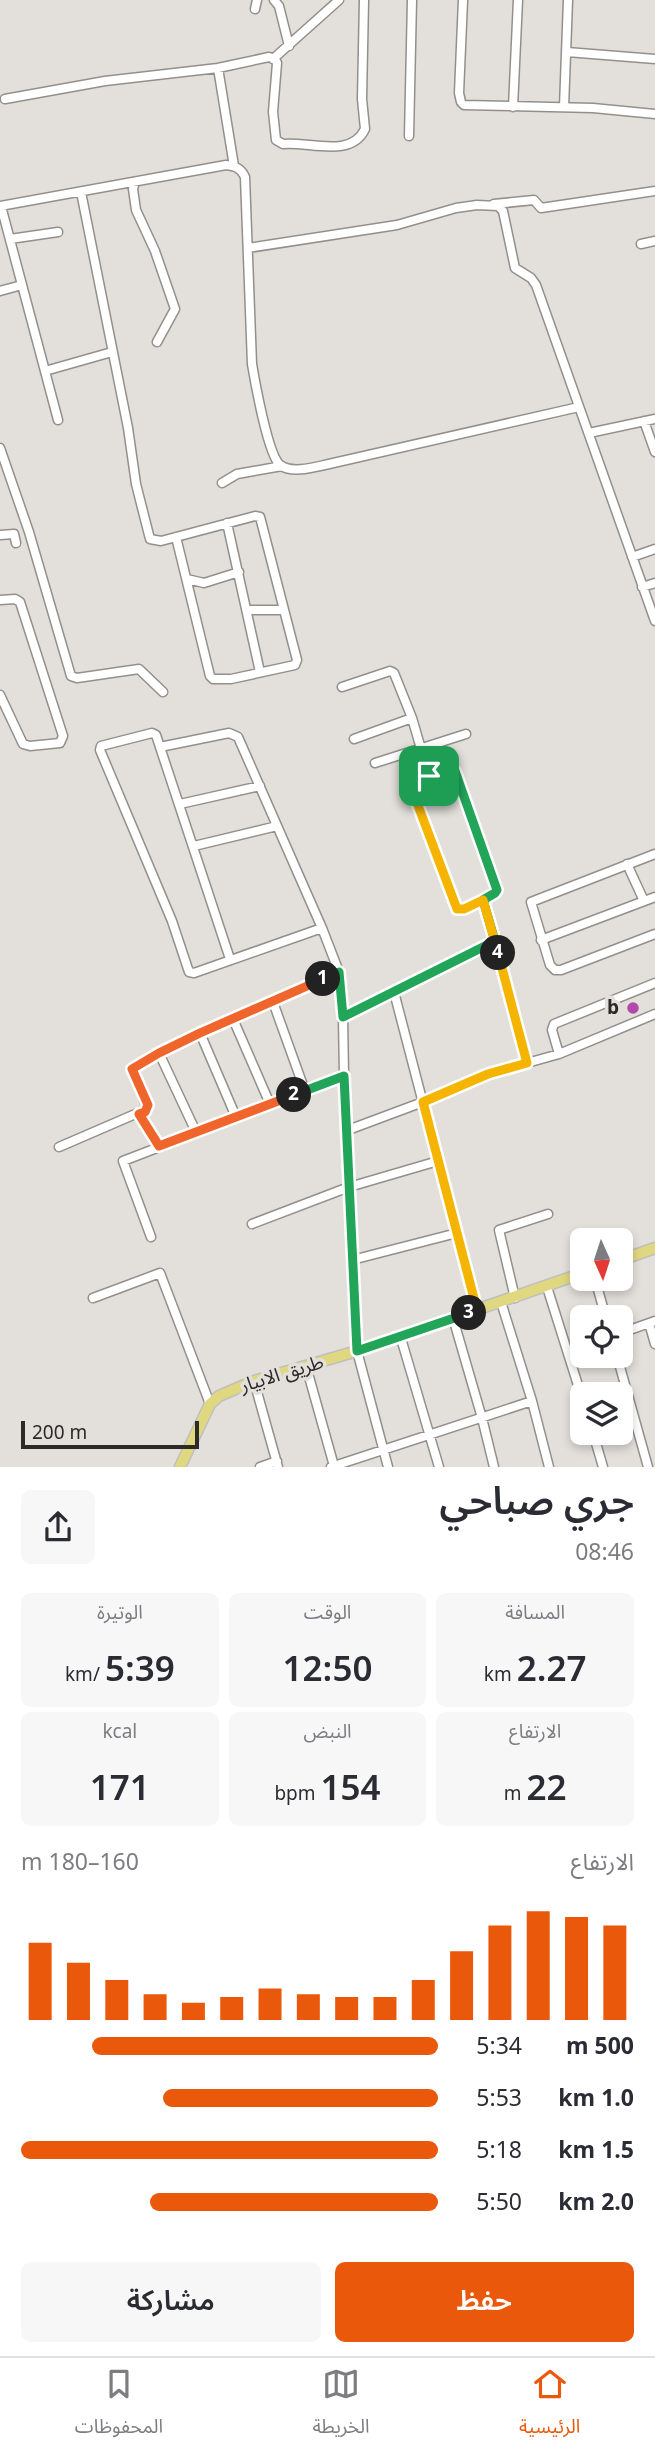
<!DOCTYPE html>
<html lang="ar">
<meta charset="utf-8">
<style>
:root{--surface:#fff;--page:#f7f7f7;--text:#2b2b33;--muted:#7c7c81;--line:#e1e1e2;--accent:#ea580c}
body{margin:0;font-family:Georgia,"Noto Sans Arabic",serif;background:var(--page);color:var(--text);direction:rtl;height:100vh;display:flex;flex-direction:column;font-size:26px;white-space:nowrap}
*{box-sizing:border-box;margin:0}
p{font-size:23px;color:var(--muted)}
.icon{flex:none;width:38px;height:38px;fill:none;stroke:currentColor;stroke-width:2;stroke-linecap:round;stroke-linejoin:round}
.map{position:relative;height:1467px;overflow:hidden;direction:ltr}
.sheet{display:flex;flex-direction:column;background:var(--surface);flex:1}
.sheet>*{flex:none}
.needle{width:46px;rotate:177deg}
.buttons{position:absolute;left:570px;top:1228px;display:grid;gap:14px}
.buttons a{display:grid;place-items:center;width:63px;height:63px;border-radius:10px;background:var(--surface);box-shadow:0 4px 10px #0003;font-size:35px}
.scale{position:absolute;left:21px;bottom:18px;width:178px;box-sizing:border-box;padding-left:7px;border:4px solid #2b2a28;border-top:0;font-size:19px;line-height:24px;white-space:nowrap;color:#2b2a28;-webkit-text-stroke:5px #e3e0db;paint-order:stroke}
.pin{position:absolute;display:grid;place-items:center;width:60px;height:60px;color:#fff;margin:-30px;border-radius:14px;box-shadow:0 4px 10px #0006}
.km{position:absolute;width:35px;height:35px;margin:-18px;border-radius:50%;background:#222;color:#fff;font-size:19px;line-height:35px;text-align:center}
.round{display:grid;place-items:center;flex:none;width:74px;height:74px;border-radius:10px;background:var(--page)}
.headline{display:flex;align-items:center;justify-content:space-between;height:119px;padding:0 21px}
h1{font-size:38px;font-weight:600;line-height:52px}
.metrics{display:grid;grid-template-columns:repeat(3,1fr);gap:10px;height:119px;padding:7px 21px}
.metrics div{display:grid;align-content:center;border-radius:10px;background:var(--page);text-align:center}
.metrics b{font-size:35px;font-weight:600}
.metrics small{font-size:19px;font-weight:400}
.metrics p{font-size:19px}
.chart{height:196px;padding:14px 21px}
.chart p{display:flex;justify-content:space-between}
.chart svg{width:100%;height:126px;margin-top:7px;stroke:var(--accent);stroke-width:6}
.cta{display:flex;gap:14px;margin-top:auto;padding:14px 21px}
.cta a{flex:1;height:80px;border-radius:10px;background:var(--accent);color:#fff;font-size:28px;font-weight:600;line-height:80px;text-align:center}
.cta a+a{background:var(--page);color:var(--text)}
ul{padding:0 21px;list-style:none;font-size:23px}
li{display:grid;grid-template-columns:112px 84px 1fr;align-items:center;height:52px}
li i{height:18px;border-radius:9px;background:var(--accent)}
.menu{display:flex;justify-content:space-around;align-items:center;height:98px;border-top:2px solid var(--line);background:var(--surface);font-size:19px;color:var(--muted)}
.menu a{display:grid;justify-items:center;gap:4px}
.menu .current{color:var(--accent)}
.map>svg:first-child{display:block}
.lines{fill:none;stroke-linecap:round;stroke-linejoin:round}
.minor-casing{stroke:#93908c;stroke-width:11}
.major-casing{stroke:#bfbfbe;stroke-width:13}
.minor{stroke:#fff;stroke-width:8}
.major{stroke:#e0d881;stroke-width:10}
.split-1-casing{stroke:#fff;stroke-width:14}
.split-2-casing{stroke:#fff;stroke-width:14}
.split-3-casing{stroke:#fff;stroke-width:14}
.split-4-casing{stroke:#fff;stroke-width:14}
.split-5-casing{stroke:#fff;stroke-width:14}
.split-1{stroke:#22a559;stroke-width:9}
.split-2{stroke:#f0652b;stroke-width:9}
.split-3{stroke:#22a559;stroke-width:9}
.split-4{stroke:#f5b400;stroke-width:9}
.split-5{stroke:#f5b400;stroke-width:9}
.poi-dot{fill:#b148aa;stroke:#e3e0db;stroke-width:2.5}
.labels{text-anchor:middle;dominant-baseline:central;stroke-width:7;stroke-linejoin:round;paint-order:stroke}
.poi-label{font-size:19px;font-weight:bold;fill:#2b2a28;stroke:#e3e0db;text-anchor:end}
.street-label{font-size:19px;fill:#2b2a28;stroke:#e3e0db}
</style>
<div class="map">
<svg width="655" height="1467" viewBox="0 0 655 1467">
<rect width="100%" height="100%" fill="#e3e0db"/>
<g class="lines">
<g class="minor-casing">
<path id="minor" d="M 274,0 L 279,6 L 289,46
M 463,0 L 459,93 L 461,102 L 464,105 L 593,108 L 655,114
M 255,9 L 257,0
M 567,52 L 655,59
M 273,59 L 339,0
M 218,68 L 234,166
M 5,99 L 105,81 L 218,68 L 269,57 L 275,59 L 277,63 L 273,112 L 276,140 L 283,144 C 308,141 351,159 365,129 L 362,99 L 364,0
M 513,107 L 518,0
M 564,107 L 568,0
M 409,136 L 412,0
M 135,182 L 133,189 L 136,210 L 155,251 L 175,309 L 157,342
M 81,192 L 128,428 L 136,484 L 150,539 L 161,541 L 255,516 L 260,517 L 297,660 L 295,665 L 231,679 L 213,679 L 210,676 L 176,537
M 494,204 L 534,200 L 541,208 L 655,191
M 0,206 L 226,165 C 235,166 241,168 245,177 L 252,364 C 255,382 268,455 280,465 C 292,474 315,467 329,464 L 579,407
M 1,206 L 58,420
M 10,239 L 58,232
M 641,244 L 655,241
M 248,248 L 397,225 L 456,208 L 477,205 L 498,206 L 503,211 L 515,268 L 531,278 L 536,285 L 655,621
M 0,291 L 22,285
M 45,371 L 112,352
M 644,421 L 655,452
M 589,433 L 655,419
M 0,448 L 29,532 L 71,676 L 77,678 L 139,669 L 163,692
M 222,483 L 237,474 L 282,466
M 227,523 L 260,672
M 0,535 L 14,534 L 16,543
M 632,557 L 655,549
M 187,579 L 204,583 L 239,572
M 642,587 L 655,583
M 0,600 L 15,599 L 20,602 L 63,736 L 60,743 L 30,746 L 23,744 L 0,695
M 247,610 L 283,610
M 342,687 L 390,671 L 394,673 L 412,718 L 429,776
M 354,739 L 412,718
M 160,747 L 229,733 L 238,737 L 322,928 L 339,972 L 343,1017 L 344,1076 L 357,1351 L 388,1467
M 375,763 L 466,734
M 448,769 L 455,771 L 497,890 L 483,900 L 460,910 L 457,909 L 411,787 L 411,783 L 415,780 Z
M 180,804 L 260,786
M 194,846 L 277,826
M 655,854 L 531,902 L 550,965 L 555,970 L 561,970 L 655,934
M 627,864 L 644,901
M 483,900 L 527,1063
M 541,940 L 655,897
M 230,959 L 156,735 L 152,733 L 101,746 L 100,750 L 172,921 L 189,972 L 194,973 L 322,928
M 394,992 L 477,1310
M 273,1002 L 305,1091
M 343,1017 L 495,941
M 233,1019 L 270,1104
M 200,1033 L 236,1117
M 159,1053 L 196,1132
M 559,1054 L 552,1030 L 554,1024 L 655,983
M 139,1114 L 159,1146
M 348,1130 L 423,1102 L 488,1074 L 559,1054 L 655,1014
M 59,1147 L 147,1109 L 133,1067 L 200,1033 L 339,972
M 252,1224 L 349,1187 L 438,1161
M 151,1237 L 123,1161 L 344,1076
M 352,1260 L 457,1233
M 595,1279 L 606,1318
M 547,1287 L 583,1401
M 93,1298 L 160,1273 L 210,1404
M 515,1298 L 499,1230 L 548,1214
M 501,1302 L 532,1401 L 549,1467
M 453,1318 L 482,1418 L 494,1467
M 649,1323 L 655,1344
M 621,1333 L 655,1321
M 400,1335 L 439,1467
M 617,1356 L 648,1467
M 306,1366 L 334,1466
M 254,1381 L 278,1467
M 593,1433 L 603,1467
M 260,1467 L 277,1461
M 331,1467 L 532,1401"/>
</g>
<g class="major-casing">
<path id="major" d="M 621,1260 L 655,1248
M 180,1467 L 210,1404 L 219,1396 L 254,1381 L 357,1351 L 583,1273"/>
</g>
<use href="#minor" class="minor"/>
<use href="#major" class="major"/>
</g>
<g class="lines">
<g class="split-1-casing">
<path id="split-1" d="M 323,979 L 339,972 L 343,1017 L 495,941 L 483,900 L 495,893 L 497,890 L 455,771 L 448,769 L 429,776"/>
</g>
<g class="split-2-casing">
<path id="split-2" d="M 294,1095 L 159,1146 L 139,1114 L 145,1112 L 148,1105 L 132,1069 L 159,1053 L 200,1033 L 323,979"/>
</g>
<g class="split-3-casing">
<path id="split-3" d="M 294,1095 L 344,1076 L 357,1351 L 469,1313"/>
</g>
<g class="split-4-casing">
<path id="split-4" d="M 469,1313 L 477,1310 L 423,1102 L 488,1074 L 527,1063 L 498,953"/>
</g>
<g class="split-5-casing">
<path id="split-5" d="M 429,776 L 414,781 L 411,787 L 457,909 L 464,909 L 483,900 L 498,953"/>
</g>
<use href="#split-1" class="split-1"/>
<use href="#split-2" class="split-2"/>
<use href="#split-3" class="split-3"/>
<use href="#split-4" class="split-4"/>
<use href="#split-5" class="split-5"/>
</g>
<circle class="poi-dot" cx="633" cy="1008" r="7"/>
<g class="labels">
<g class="poi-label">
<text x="619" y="1008">b</text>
</g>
<g class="street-label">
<text transform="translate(282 1374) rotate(-17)">طريق الابيار</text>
</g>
</g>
</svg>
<div class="buttons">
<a><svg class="needle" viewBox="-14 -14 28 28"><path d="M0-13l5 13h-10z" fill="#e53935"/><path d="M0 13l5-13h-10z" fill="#7c7c81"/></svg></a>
<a><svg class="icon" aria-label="locate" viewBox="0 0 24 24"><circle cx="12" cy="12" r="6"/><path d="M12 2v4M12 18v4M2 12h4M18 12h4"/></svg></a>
<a><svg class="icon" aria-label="layers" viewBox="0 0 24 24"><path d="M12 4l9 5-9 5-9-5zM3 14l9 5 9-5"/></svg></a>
</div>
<div class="scale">200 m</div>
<div class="pin" style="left:429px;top:776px;background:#1e9e55"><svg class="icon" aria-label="arrive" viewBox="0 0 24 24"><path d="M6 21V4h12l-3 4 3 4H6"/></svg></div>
<b class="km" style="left:323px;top:979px">1</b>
<b class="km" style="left:294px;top:1095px">2</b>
<b class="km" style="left:469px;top:1313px">3</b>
<b class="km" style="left:498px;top:953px">4</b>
</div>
<section class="sheet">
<div class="headline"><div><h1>جري صباحي</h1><p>08:46</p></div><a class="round"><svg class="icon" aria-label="share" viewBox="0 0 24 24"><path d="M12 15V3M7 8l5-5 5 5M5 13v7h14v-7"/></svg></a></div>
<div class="metrics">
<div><p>المسافة</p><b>2.27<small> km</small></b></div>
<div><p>الوقت</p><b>12:50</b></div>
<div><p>الوتيرة</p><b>5:39<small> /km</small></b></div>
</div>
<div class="metrics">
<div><p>الارتفاع</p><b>22<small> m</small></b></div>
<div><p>النبض</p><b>154<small> bpm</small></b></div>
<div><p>kcal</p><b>171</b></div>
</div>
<div class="chart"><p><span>الارتفاع</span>160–180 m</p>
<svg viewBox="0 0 160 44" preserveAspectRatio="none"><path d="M5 44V17M15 44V24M25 44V30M35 44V35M45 44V38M55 44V36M65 44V33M75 44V35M85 44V36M95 44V36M105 44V30M115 44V20M125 44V11M135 44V6M145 44V8M155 44V11"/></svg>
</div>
<ul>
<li><b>500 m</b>5:34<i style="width:83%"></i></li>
<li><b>1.0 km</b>5:53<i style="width:66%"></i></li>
<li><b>1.5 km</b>5:18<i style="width:100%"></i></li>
<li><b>2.0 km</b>5:50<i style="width:69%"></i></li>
</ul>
<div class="cta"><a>حفظ</a><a>مشاركة</a></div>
</section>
<nav class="menu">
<a class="current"><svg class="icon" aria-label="home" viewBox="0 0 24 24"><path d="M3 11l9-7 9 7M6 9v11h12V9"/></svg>الرئيسية</a>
<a><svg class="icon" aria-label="map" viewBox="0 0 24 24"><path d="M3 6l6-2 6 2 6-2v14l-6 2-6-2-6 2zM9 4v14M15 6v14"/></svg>الخريطة</a>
<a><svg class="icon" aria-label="saved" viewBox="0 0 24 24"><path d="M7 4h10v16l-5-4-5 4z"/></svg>المحفوظات</a>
</nav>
